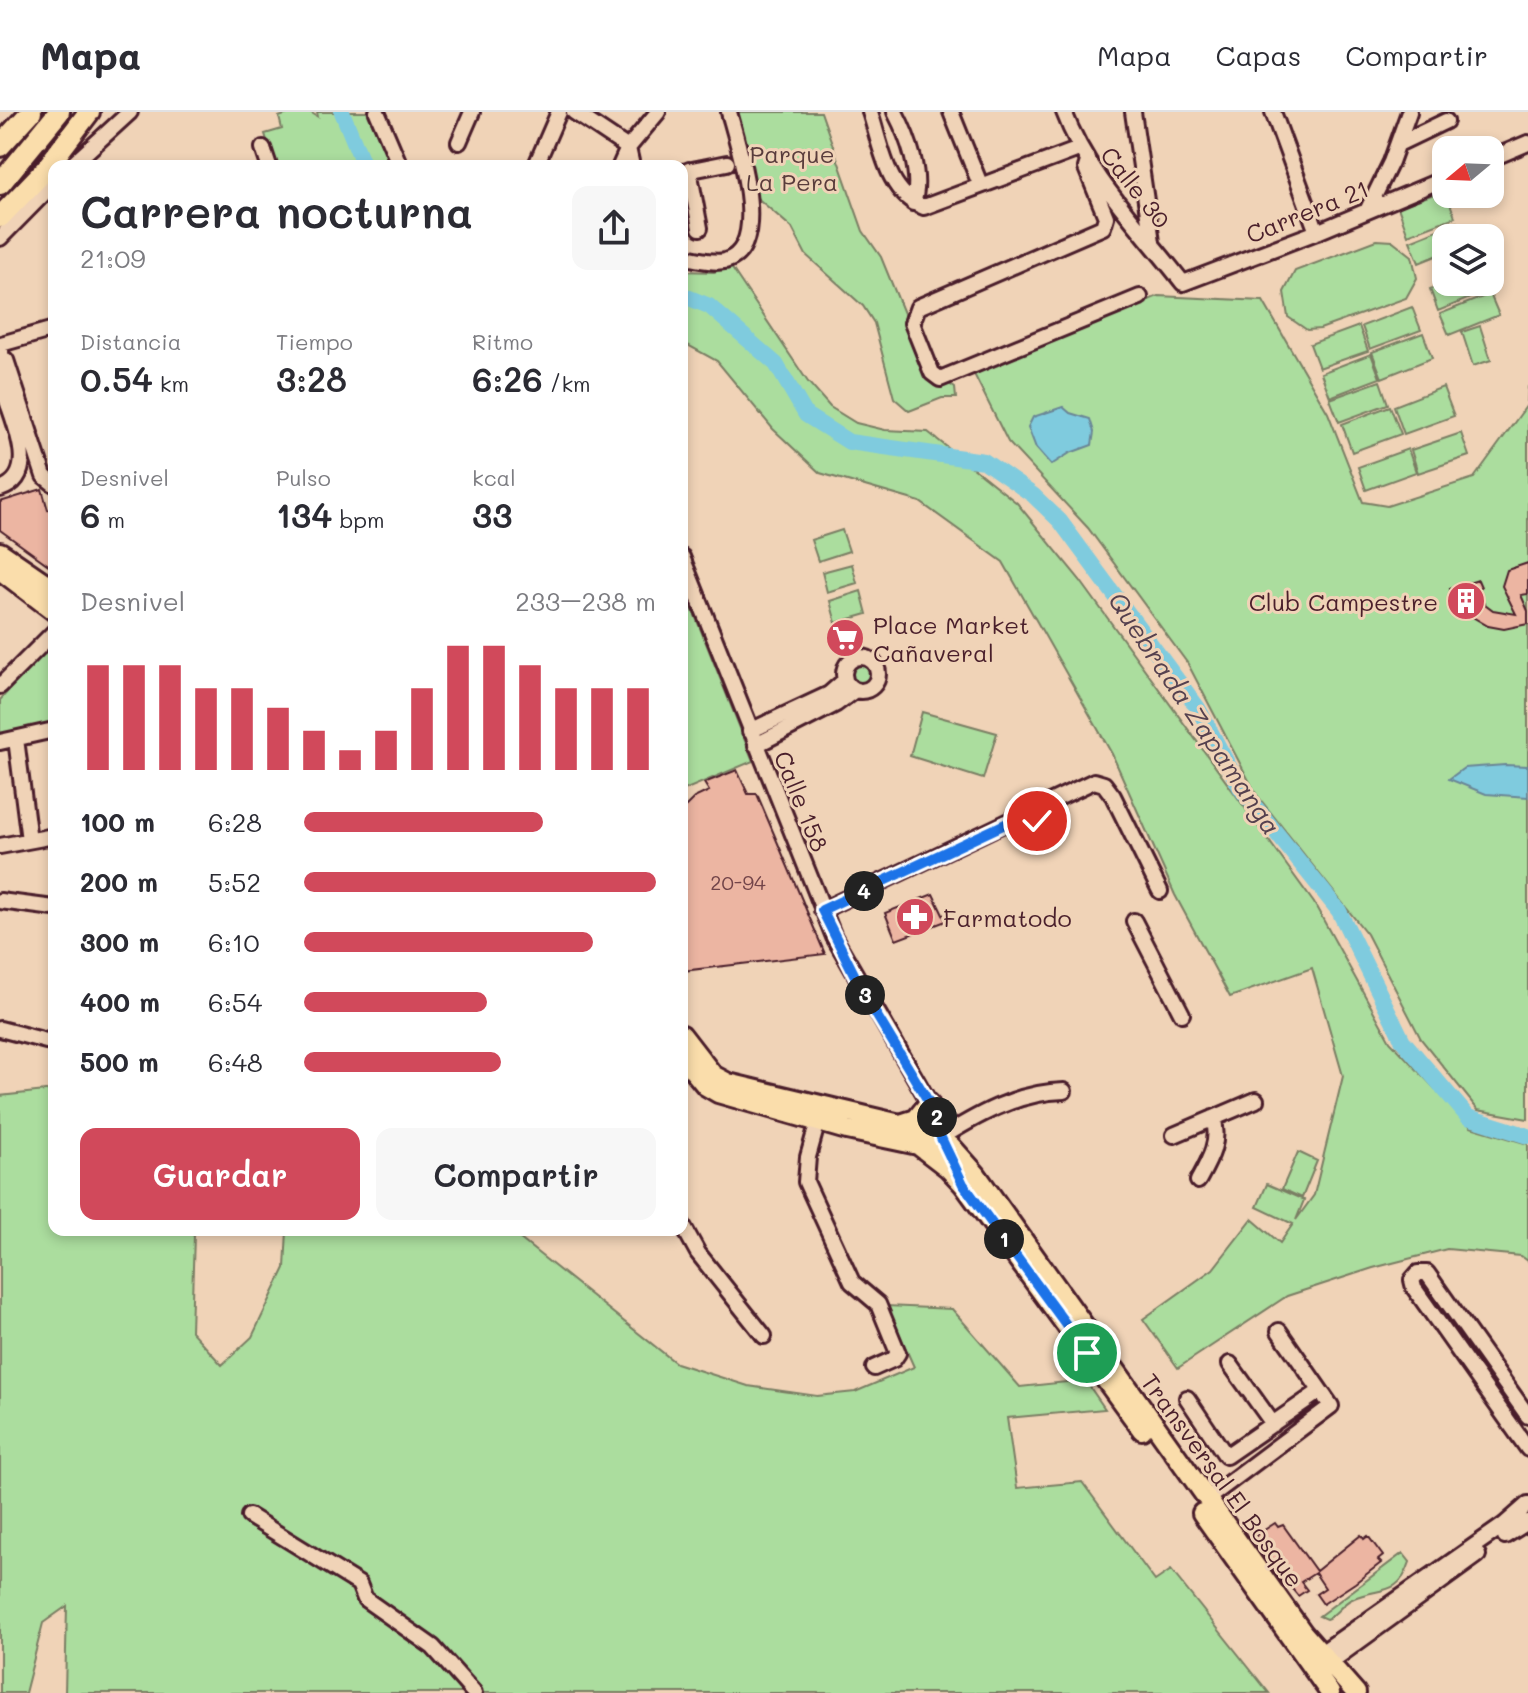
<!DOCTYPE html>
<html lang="es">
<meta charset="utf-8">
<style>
:root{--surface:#fff;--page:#f7f7f7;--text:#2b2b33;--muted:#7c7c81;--line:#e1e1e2;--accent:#d1495b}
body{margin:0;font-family:Mali,sans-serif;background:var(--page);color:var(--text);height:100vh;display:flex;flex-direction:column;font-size:30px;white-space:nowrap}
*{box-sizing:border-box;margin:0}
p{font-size:26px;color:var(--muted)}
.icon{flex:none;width:44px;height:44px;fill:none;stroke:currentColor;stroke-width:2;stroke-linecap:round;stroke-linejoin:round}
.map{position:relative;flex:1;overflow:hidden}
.sheet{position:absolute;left:48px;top:48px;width:640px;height:1076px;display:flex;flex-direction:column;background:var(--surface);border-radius:16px;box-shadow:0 4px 12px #0003}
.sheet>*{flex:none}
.needle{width:52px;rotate:251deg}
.buttons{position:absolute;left:1432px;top:24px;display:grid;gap:16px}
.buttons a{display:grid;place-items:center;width:72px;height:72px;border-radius:16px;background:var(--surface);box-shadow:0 4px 12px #0003;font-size:40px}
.pin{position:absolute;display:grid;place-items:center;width:68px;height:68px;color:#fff;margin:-34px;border:4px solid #fff;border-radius:50%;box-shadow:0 2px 8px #0007}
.km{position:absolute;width:40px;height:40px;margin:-20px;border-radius:50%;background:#222;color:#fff;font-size:22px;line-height:40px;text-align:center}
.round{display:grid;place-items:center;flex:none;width:84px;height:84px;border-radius:16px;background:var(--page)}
.head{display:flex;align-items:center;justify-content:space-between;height:136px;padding:0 32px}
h1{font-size:44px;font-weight:600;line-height:60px}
.metrics{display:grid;grid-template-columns:repeat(3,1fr);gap:12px;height:136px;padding:8px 32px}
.metrics div{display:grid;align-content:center}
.metrics b{font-size:34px;font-weight:600}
.metrics small{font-size:22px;font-weight:400}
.metrics p{font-size:22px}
.chart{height:224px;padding:16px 32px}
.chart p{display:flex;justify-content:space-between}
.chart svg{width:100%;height:144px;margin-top:8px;stroke:var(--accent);stroke-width:6}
.action{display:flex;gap:16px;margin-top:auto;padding:16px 32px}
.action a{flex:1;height:92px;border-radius:16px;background:var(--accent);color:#fff;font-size:32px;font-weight:600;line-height:92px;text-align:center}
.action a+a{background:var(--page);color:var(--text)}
ul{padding:0 32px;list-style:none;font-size:26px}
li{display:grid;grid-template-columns:128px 96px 1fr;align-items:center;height:60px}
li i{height:20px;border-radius:10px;background:var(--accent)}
header{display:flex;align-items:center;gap:48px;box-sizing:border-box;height:112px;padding:0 40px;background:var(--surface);border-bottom:2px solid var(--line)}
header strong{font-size:38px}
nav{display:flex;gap:44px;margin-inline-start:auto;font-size:28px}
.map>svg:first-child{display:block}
.green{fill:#abdd9e;stroke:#7a7e64;stroke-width:2}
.water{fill:#7fcbde;stroke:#6a8696;stroke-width:2}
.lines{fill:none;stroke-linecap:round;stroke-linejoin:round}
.river{stroke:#7fcbde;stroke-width:16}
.building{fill:#ecb5a2;stroke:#4a1f2b;stroke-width:2}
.minor-casing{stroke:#4a1f2b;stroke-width:20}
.major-casing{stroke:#4a1f2b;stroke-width:24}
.highway-casing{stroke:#4a1f2b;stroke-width:26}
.minor{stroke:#f0d3b7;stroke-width:14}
.major{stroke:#faddab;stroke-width:18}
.highway{stroke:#faddab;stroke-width:20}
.route-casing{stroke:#fff;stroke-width:16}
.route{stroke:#1a73e8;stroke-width:10}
.labels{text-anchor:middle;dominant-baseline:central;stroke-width:6;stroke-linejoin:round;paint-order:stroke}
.number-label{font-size:20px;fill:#724449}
.park-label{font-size:24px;fill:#593c3c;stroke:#f0d3b7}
.street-label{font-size:24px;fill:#4a1f2b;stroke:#f0d3b7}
.poi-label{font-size:24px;fill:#4a1f2b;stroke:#f0d3b7;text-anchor:start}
.water-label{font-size:26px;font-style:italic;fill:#55414f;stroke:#f0d3b7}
</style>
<header>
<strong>Mapa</strong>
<nav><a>Mapa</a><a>Capas</a><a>Compartir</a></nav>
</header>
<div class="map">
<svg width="1528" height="1581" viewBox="0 0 1528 1581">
<rect width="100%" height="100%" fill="#f0d3b7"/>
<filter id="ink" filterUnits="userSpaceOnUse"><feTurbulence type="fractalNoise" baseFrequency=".0125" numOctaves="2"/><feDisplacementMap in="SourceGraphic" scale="16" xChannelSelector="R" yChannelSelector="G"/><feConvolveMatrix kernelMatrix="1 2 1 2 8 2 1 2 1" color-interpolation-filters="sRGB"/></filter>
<g filter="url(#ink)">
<path class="green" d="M 293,0 L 310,0 L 318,5 L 317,0 L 367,0 L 391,54 L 275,54 L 265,22 L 282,17 L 279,5 Z
M 734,0 L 821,0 L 863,119 L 881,145 L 932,270 L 948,271 L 955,276 L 956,286 L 942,286 L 909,299 L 894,286 L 874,211 L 863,194 L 806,143 L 792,116 L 755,84 Z
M 1445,78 L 1455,105 L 1408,123 L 1398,95 Z
M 1457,110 L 1463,126 L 1446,126 L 1446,140 L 1419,151 L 1410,129 Z
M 1377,128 L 1393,129 L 1412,144 L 1417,166 L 1406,186 L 1320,217 L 1307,218 L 1288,205 L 1284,180 L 1295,159 Z
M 731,155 L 808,270 L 830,295 L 856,311 L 885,318 L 928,320 L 1017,391 L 1080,468 L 1314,791 L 1390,929 L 1471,1015 L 1528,1032 L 1528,1149 L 1521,1144 L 1447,1137 L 1373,1156 L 1287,1184 L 1178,1256 L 1143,1207 L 1213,1157 L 1252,1107 L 1280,1131 L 1293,1112 L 1257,1095 L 1267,1072 L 1304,1088 L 1296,1108 L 1314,1083 L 1343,964 L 1312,856 L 1230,885 L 1175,783 L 1112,642 L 1003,450 L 920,390 L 820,361 L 773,317 L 717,249 L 682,230 L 682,159 L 714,160 Z
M 1448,170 L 1486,170 L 1490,178 L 1438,199 L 1430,177 Z
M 1490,182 L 1499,203 L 1449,223 L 1440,202 Z
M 1158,184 L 1263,189 L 1328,301 L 1363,390 L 1387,394 L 1474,366 L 1527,293 L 1528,274 L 1528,1007 L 1478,998 L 1421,927 L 1367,822 L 1256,682 L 1188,552 L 1088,416 L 1008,330 L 974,262 Z
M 1412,195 L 1421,218 L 1370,237 L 1362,214 Z
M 1359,214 L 1368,239 L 1319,256 L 1310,232 Z
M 1480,214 L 1491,248 L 1473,254 L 1462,220 Z
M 1423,221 L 1432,246 L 1382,266 L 1372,240 Z
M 1371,242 L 1380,266 L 1330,285 L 1321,261 Z
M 1380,269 L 1388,292 L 1339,310 L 1330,287 Z
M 1443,275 L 1454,304 L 1404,322 L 1394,294 Z
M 1390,294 L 1401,322 L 1352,340 L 1342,312 Z
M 1461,321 L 1469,344 L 1418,361 L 1411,338 Z
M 1408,337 L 1416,360 L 1366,378 L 1358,355 Z
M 842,418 L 849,439 L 818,449 L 811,428 Z
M 852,452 L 857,471 L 827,480 L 822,460 Z
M 682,471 L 753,649 L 682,679 Z
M 861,479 L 867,502 L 836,511 L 830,489 Z
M 54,528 L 54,610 L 0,622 L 0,588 Z
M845 561a15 15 0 1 1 30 0a15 15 0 1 1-30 0Z
M 922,600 L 997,621 L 983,667 L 910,644 Z
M 54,978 L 54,1118 L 188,1118 L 194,1123 L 191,1219 L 222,1253 L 252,1225 L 285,1156 L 287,1118 L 509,1118 L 676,1251 L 748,1274 L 817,1284 L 855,1280 L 914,1255 L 887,1194 L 952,1197 L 1020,1275 L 1085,1268 L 1105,1297 L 1007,1306 L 1017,1376 L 1082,1370 L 1155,1469 L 1171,1458 L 1269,1581 L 65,1581 L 67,1494 L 43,1511 L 25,1581 L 0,1581 L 0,984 Z
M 1298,1040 L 1317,1049 L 1302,1086 L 1282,1077 Z
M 1403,1441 L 1410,1450 C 1398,1487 1378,1474 1352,1487 C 1341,1492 1337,1503 1326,1507 L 1319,1504 Z"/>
<path class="water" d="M 1063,295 L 1070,301 L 1090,307 L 1094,320 L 1092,333 L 1070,341 L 1051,353 L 1036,336 L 1028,315 L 1033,305 Z
M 1505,653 L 1528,654 L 1528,685 L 1486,682 L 1449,667 L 1464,656 Z"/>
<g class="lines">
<path class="river" d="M 342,0 L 364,54
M 682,183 L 709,194 L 776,252 L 806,303 L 849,330 L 984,349 L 1033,383 L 1060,409 L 1198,596 L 1241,677 L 1339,799 L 1403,929 L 1468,1005 L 1528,1024"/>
</g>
<path class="building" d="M 42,377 L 48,398 L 54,397 L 54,457 L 0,418 L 0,390 Z
M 1528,451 L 1528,482 L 1521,483 L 1528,499 L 1528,512 L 1504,517 L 1488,514 L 1471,504 L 1461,493 L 1456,495 L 1450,477 L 1478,468 L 1481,475 L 1469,480 L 1493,498 L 1516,502 L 1502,474 L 1507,458 Z
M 737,658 L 748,682 L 757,682 L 825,842 L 682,859 L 682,698 L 694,686 L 709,679 L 704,671 Z
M 933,782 L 946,809 L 896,828 L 885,801 Z
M 1275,1411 L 1278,1415 L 1283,1413 L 1316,1459 L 1361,1423 L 1364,1427 L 1368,1424 L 1383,1444 L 1378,1448 L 1381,1451 L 1355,1471 L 1323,1492 L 1316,1482 L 1325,1476 L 1315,1461 L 1301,1470 L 1307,1478 L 1298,1484 L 1288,1472 L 1285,1474 L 1255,1431 L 1258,1429 L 1255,1424 Z"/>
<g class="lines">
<g class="minor-casing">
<path id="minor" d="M 377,0 L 400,54
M 574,0 L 628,36 L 632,54
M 870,0 C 881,33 887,83 924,95 L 1079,37
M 895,0 C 908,25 923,64 913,91
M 951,0 L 980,72
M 1064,0 C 1088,65 1141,116 1183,171 L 1317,120 L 1446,66
M 1133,0 L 1152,130
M 1273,0 L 1317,120
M 459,30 L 472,0
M 1398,32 L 1446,9
M 263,36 L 269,54
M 1490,47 L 1528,31
M 1088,50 L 1086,56 L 1106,105 L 1103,115 L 918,195 L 912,211 L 932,261 L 940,267 L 1140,185
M 536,53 L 559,0
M 71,54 L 130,0
M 620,54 L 628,36 L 658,0
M 689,58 L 700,116
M 682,60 L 727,51
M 1367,99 L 1391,50 L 1409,0
M 0,126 L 54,71
M 682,145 C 696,146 711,152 725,149 C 772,136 738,33 729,0
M 1,232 L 54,217
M 6,248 L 44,364 L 54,372
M 0,377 C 41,364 13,310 5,282 C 1,265 1,249 1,232
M 682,445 L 834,825 L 933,997 L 945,1034
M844 562a17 17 0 1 1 34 0a17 17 0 1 1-34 0Z
M 0,574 L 54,520
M 750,619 L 829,582 L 845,568
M 16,627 L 29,728
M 0,630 L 54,618
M 756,633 L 836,592 L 855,578
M 0,734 L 54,724
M 0,789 L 54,796
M 822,798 L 1094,669 L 1104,672 L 1113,684 L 1160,779
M 1134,809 L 1182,902
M 0,917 L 54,931
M 818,1009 L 808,1045 L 806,1070 L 852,1170 L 878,1192 L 898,1241 L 894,1247 L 874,1256
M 1174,1023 L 1256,988
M 936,1029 C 975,1004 1017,980 1064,979
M 1198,1069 C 1209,1049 1221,1029 1213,1006
M 682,1112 L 698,1141 L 764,1224
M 1230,1252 L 1273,1312
M 1187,1286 L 1226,1344 L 1320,1279
M 1528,1304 L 1427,1161 L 1418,1161 L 1412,1168 L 1414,1176 L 1528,1337
M 1207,1387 L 1331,1294 L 1279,1219
M 249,1404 L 359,1472 L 365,1487 L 433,1535 L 474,1581
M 1505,1424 L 1528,1410
M 1321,1541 L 1504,1413 L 1528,1392
M 1329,1551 L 1478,1443"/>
</g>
<g class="major-casing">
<path id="major" d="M 0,440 L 54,477
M 0,458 L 54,499
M 682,923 L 713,963 L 728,971 L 921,1017 L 951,1034 L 976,1062 L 1303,1521 L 1356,1581
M 682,945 L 706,974 L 718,981 L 847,1018 L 918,1033 L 948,1056 L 963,1072 L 1142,1318
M 897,1013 L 916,1007 L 929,991
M 1202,1401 L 1330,1581"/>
</g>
<g class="highway-casing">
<path id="highway" d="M 0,34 L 31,0
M 0,72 L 59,0
M 0,105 L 45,58 L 89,0"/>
</g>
<use href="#minor" class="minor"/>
<use href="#major" class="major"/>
<use href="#highway" class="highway"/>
</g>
</g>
<g class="lines" filter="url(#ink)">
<g class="route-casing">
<path id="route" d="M 1037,709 L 1033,699 L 822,798 L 865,884 L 933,997 L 941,1026 L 963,1072 L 1087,1241"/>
</g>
<use href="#route" class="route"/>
</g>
<defs>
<g id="building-disc" transform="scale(2)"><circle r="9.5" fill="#d1495b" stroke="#f0d3b7"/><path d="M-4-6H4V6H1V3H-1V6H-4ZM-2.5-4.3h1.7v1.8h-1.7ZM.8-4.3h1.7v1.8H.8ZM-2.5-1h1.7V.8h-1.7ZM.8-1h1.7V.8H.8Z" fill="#fff"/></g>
<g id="supermarket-disc" transform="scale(2)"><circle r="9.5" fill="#d1495b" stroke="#f0d3b7"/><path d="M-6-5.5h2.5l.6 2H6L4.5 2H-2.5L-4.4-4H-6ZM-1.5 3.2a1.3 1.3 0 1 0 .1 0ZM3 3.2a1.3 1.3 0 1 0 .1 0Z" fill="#fff"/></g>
<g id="pharmacy-disc" transform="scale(2)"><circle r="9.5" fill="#d1495b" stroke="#f0d3b7"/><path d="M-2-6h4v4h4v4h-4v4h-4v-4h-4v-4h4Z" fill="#fff"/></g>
</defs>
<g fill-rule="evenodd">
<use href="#building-disc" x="1466" y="489"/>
<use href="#supermarket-disc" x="845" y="526"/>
<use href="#pharmacy-disc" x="915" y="805"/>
</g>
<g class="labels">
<g class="number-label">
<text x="738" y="770">20-94</text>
</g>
<g class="park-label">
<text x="792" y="41">Parque<tspan x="792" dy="28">La Pera</tspan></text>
</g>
<g class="street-label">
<text transform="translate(1136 75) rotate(52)">Calle 30</text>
<text transform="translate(1307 99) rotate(-22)">Carrera 21</text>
<text transform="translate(802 689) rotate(68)">Calle 158</text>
<text transform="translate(1223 1368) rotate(54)">Transversal El Bosque</text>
</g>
<g class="poi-label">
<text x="1438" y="489" text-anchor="end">Club Campestre</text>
<text x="873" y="512">Place Market<tspan x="873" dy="28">Cañaveral</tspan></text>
<text x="943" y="805">Farmatodo</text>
</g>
<g class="water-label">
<text transform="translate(1195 601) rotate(56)">Quebrada Zapamanga</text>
</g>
</g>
</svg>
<div class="buttons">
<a><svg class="needle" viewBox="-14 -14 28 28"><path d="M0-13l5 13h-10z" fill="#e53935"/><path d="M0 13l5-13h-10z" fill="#7c7c81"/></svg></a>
<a><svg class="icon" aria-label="layers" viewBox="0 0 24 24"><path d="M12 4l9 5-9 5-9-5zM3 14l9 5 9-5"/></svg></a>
</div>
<div class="pin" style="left:1087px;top:1241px;background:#1e9e55"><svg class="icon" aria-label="arrive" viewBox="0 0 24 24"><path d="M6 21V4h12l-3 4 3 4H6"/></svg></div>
<div class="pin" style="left:1037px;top:709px;background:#d93025"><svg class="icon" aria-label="check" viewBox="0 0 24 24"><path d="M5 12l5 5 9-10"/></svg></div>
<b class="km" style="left:1004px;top:1127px">1</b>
<b class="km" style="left:937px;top:1005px">2</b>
<b class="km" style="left:865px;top:883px">3</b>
<b class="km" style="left:864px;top:779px">4</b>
<section class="sheet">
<div class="head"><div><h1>Carrera nocturna</h1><p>21:09</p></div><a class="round"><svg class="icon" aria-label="share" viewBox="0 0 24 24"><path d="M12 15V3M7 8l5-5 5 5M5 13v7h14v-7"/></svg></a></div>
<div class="metrics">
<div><p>Distancia</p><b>0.54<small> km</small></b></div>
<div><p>Tiempo</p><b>3:28</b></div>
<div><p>Ritmo</p><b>6:26<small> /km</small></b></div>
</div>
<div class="metrics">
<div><p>Desnivel</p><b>6<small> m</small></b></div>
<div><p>Pulso</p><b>134<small> bpm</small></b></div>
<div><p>kcal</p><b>33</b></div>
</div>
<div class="chart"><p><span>Desnivel</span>233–238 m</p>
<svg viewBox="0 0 160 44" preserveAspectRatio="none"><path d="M5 44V12M15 44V12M25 44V12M35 44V19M45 44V19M55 44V25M65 44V32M75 44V38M85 44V32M95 44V19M105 44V6M115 44V6M125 44V12M135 44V19M145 44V19M155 44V19"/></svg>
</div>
<ul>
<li><b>100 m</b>6:28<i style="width:68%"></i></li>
<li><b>200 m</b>5:52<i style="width:100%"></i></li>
<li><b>300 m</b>6:10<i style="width:82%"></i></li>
<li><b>400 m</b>6:54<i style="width:52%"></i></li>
<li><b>500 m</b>6:48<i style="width:56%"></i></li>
</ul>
<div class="action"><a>Guardar</a><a>Compartir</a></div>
</section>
</div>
